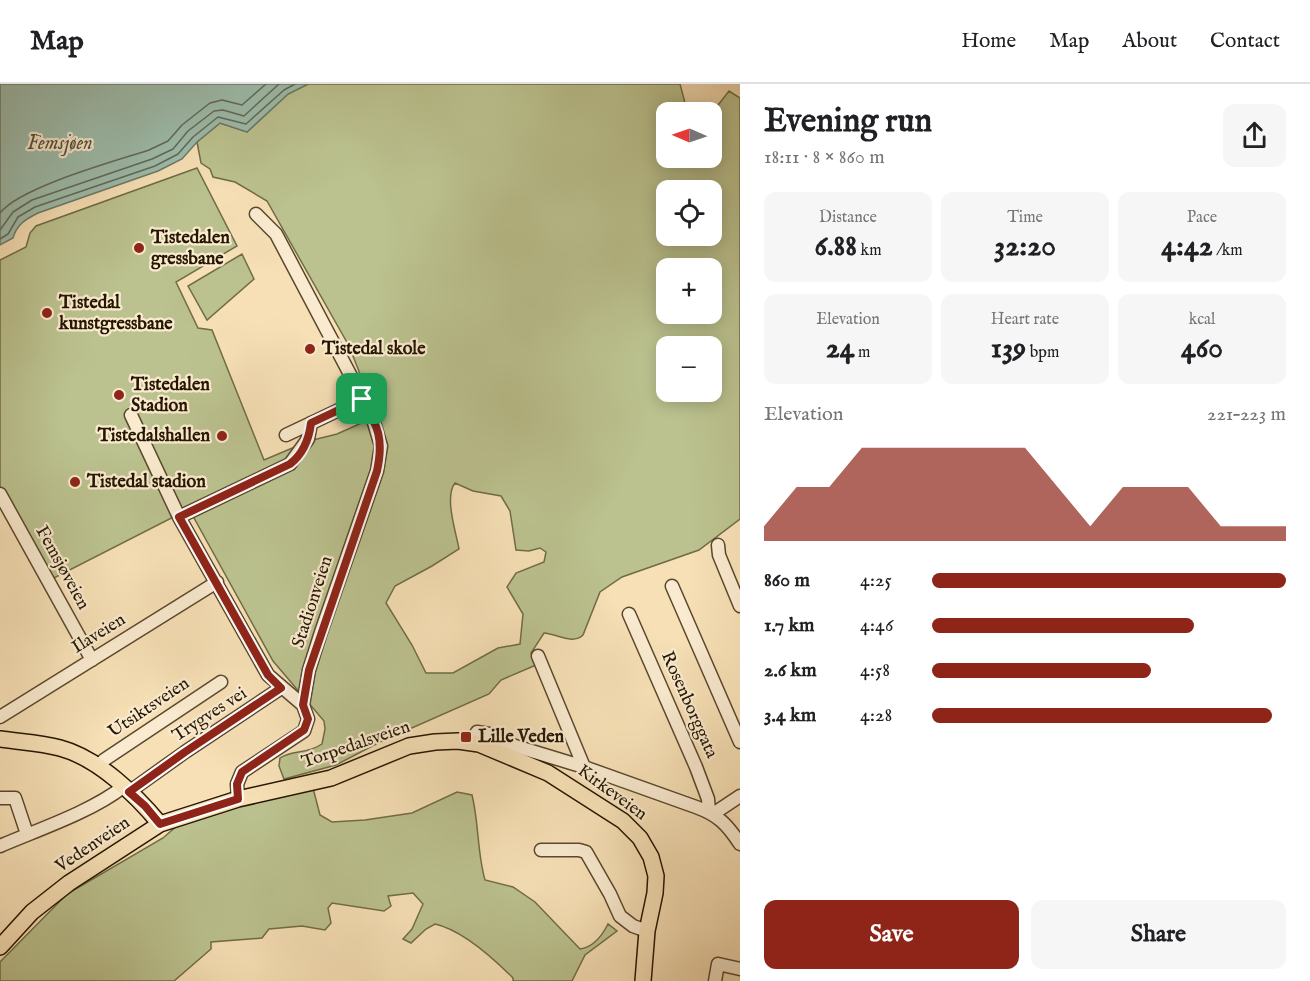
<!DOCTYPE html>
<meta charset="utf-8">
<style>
:root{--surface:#fff;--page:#f6f6f6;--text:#202124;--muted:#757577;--line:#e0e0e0;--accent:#8f2418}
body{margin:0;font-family:"IM FELL English",serif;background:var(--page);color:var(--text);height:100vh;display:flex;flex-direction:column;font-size:22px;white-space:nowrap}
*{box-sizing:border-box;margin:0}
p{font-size:20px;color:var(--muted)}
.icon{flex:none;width:33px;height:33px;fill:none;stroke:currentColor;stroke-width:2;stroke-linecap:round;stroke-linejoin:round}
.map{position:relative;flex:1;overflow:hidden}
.sheet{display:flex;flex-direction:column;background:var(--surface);width:570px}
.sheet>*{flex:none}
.needle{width:39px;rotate:272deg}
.tools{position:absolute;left:656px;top:18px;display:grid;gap:12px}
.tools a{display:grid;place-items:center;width:66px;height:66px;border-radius:12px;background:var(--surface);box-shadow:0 3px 15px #0003;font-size:30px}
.pin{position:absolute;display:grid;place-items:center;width:51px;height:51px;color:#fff;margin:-26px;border-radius:12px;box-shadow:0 3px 9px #0006}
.round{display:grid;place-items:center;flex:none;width:63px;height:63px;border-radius:12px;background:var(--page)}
.headline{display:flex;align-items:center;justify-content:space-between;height:102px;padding:0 24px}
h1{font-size:33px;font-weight:700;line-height:45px}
.stats{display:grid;grid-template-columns:repeat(3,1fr);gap:9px;height:102px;padding:6px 24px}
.stats div{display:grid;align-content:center;border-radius:12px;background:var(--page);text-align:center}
.stats b{font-size:30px;font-weight:700}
.stats small{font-size:16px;font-weight:400}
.stats p{font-size:16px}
.chart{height:168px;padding:12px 24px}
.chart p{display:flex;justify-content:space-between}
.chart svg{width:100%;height:108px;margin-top:6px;fill:var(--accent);opacity:.7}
.cta{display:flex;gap:12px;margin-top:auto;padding:12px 24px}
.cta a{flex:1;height:69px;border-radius:12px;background:var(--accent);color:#fff;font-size:24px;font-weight:700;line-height:69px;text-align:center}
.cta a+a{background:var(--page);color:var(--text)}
ul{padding:0 24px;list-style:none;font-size:20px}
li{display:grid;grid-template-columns:96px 72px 1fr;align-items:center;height:45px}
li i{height:15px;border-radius:8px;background:var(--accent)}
header{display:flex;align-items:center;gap:36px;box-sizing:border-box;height:84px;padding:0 30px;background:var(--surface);border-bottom:2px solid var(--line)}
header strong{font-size:28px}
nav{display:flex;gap:33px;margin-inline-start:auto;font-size:21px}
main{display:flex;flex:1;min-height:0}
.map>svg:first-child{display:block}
.green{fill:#bbc28f;stroke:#706c48;stroke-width:1.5;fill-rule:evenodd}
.water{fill:#9dbdad;stroke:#6d7a68;stroke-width:1.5}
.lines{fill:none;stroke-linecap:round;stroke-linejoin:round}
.shore{stroke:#616a56;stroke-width:1.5}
.minor-casing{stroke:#5a482e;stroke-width:15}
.major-casing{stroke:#251600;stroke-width:18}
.minor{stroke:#faebd0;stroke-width:12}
.major{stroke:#f7e0b6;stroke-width:15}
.route-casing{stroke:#fff;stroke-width:12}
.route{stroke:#8f2418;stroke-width:8}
.poi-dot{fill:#8f2418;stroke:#faebd0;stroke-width:2}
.labels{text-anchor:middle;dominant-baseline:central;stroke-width:4.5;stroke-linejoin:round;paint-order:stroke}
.poi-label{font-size:18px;font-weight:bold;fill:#251600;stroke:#faebd0;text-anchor:start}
.street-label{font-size:18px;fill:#251600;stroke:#faebd0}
.water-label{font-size:20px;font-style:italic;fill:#4f503d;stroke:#faebd0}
</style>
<header>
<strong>Map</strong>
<nav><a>Home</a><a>Map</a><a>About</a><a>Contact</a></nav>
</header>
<main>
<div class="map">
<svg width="740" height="897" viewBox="0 0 740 897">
<rect width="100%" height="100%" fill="#f7e0b6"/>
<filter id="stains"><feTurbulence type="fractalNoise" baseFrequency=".00333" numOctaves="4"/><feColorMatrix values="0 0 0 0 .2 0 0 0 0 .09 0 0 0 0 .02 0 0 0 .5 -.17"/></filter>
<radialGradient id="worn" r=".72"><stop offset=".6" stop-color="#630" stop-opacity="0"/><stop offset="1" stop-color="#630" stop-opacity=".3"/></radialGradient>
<path class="green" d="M 308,0 L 680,0 L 685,19 L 708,28 L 666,28 L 666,74 L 711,74 L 711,30 L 729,7 L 740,14 L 740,435 L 699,466 L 622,493 L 600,508 L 583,551 C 573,561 557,550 544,549 L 531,569 L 536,581 L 501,596 L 489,610 L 380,658 L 336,681 L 284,695 L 279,682 L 280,674 C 293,665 306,671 322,660 L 325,645 L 324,637 L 273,577 L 189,425 L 52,495 L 0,402 L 0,176 L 26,163 L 30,149 L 36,142 L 197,84 L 237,162 L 176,198 L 198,244 L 212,246 L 264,376 L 309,357 L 337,350 L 384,329 L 362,295 L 349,262 L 267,117 L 235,98 L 213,93 L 210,85 L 201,79 L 197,58 L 220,39 L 247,48 L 288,10 ZM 666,106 L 711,106 L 711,152 L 666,152 ZM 666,184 L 711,184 L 711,230 L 666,230 ZM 666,262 L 711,262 L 711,308 L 666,308 ZM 455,399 L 473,407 L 501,412 L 510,427 L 516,466 L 529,467 L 540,464 L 546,468 L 544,478 L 516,489 L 507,503 L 523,530 L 520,560 L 498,564 L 453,589 L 426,589 L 412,561 L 386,519 L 395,502 L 432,482 L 459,465 C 456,448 444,413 455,399 Z
M 242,170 L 254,195 L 207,236 L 188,202 Z
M 313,704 L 320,731 L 332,738 L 365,736 L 412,729 L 457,708 L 472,711 C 479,739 477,768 485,796 L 513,803 L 535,818 L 580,865 C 594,863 602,852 608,840 L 617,847 L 585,871 L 572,897 L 513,897 L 513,894 C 494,875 462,846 435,840 L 426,845 L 411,859 L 403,855 L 412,845 L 423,820 L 413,809 L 388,812 L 391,822 L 384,827 L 332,819 L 328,824 L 331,839 L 325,846 L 302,842 L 269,845 L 262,854 L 211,858 L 211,865 L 174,897 L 0,897 L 0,878 L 67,810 L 163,754 L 178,741 L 242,720 L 294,710 Z"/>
<path class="water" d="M 0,0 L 308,0 L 288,10 L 247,48 L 220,39 L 197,58 L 182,75 L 158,87 L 38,129 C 26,135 17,140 13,154 L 0,161 Z"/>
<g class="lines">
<path class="shore" d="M 0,129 C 20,103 115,77 149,66 L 168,57 L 182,41 L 210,19 L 222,16 L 242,21 L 266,0
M 0,146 L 13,128 L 32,116 L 152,75 L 173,65 L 188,47 L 214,27 L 223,26 L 244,32 L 279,0
M 0,155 L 8,150 L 18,133 L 35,123 L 155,82 L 178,70 L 193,53 L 218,33 L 246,40 L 284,6 L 295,0"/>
<g class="minor-casing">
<path id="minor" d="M 256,130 L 276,150 L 372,332 L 381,362 L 377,387 L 321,548 L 309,586 L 303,621
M 131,331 L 179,433 L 268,591 L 303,621 L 308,635 L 304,647 L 242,688 L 237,700 L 238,715
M 286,351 L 362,315
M 0,410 L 92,576
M 179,433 L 290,380 L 308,355 L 311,339
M 718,461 L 719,471 L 740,522
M 672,502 L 740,658
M 629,530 L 696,683 L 708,715 L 709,728
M 538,572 L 584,683
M 0,633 L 217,498
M 471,658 L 477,648 L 489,650 L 515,662 L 584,683 L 696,723 C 718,731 727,740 740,760
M 98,682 L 104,676 L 221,598
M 129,708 L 185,668 L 281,604
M 0,714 L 15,714 L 27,750
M 713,730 L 740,712
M 0,762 C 37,746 91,728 123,703
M 541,766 L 579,766 L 586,768 L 610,810 L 620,832 L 633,842 L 647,847
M 715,897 L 718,880 L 740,885"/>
</g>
<g class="major-casing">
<path id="major" d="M 0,655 C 20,658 41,659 60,664 C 98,674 136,711 160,740
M 0,863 L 32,828 L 69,799 L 160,740 L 238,715 L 331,694 L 409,662 L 435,658 L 458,657 L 479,660 L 548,689 L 623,737 L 640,754 L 651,773 L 656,792 L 655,809 L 647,847 L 643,897"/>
</g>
<use href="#minor" class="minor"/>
<use href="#major" class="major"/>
</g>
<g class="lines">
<g class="route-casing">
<path id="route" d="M 362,315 C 378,342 384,355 377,387 L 309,586 L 303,621 L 308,635 L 304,646 L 242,688 L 237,700 L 238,715 L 160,740 L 145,722 L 129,708 L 185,668 L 281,604 L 268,591 L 179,433 L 290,380 C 303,370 309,355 311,339 Z"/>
</g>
<use href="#route" class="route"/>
</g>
<g class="poi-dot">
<circle cx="139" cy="164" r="6"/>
<circle cx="47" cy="229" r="6"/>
<circle cx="310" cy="265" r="6"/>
<circle cx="119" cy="311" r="6"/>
<circle cx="222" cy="352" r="6"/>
<circle cx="75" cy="398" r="6"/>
<rect x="460" y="647" width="12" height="12" rx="3"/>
</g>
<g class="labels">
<g class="poi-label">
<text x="151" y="154">Tistedalen<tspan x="151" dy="21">gressbane</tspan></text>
<text x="59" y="219">Tistedal<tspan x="59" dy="21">kunstgressbane</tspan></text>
<text x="322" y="265">Tistedal skole</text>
<text x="131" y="301">Tistedalen<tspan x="131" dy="21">Stadion</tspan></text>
<text x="210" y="352" text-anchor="end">Tistedalshallen</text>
<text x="87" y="398">Tistedal stadion</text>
<text x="478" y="653">Lille Veden</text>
</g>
<g class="street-label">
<text transform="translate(62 484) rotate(61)">Femsjøveien</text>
<text transform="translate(313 518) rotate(-72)">Stadionveien</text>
<text transform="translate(99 550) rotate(-32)">Ilaveien</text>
<text transform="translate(689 621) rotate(66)">Rosenborggata</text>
<text transform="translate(149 624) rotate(-34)">Utsiktsveien</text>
<text transform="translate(210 631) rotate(-33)">Trygves vei</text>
<text transform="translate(356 661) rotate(-19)">Torpedalsveien</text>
<text transform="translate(612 709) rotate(36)">Kirkeveien</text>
<text transform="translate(93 761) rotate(-34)">Vedenveien</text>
</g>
<g class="water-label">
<text x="60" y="59">Femsjøen</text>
</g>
</g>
<rect width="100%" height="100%" filter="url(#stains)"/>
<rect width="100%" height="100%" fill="url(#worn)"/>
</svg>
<div class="tools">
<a><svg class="needle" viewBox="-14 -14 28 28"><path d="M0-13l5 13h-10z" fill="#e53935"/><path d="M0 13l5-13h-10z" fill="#757577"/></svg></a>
<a><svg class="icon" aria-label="locate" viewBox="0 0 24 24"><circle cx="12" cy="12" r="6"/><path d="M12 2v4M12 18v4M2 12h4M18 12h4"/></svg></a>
<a>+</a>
<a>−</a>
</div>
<div class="pin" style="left:362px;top:315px;background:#1e9e55"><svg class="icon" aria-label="arrive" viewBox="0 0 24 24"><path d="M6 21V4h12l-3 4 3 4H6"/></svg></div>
</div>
<section class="sheet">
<div class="headline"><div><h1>Evening run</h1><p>18:11 · 8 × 860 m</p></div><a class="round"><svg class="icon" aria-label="share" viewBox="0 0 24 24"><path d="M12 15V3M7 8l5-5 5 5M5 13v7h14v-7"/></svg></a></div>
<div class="stats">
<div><p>Distance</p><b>6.88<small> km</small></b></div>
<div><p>Time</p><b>32:20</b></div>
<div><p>Pace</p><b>4:42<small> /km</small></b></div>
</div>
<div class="stats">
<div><p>Elevation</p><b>24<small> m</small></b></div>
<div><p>Heart rate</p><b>139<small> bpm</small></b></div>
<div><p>kcal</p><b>460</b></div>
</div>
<div class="chart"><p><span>Elevation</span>221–223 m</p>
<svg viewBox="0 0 160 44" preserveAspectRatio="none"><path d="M0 44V38L10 22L20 22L30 6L40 6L50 6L60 6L70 6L80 6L90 22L100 38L110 22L120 22L130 22L140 38L150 38L160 38V44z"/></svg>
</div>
<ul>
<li><b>860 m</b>4:25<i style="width:100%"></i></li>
<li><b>1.7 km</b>4:46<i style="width:74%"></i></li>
<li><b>2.6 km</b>4:58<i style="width:62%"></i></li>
<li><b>3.4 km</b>4:28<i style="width:96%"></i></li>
</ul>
<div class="cta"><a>Save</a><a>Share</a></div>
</section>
</main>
